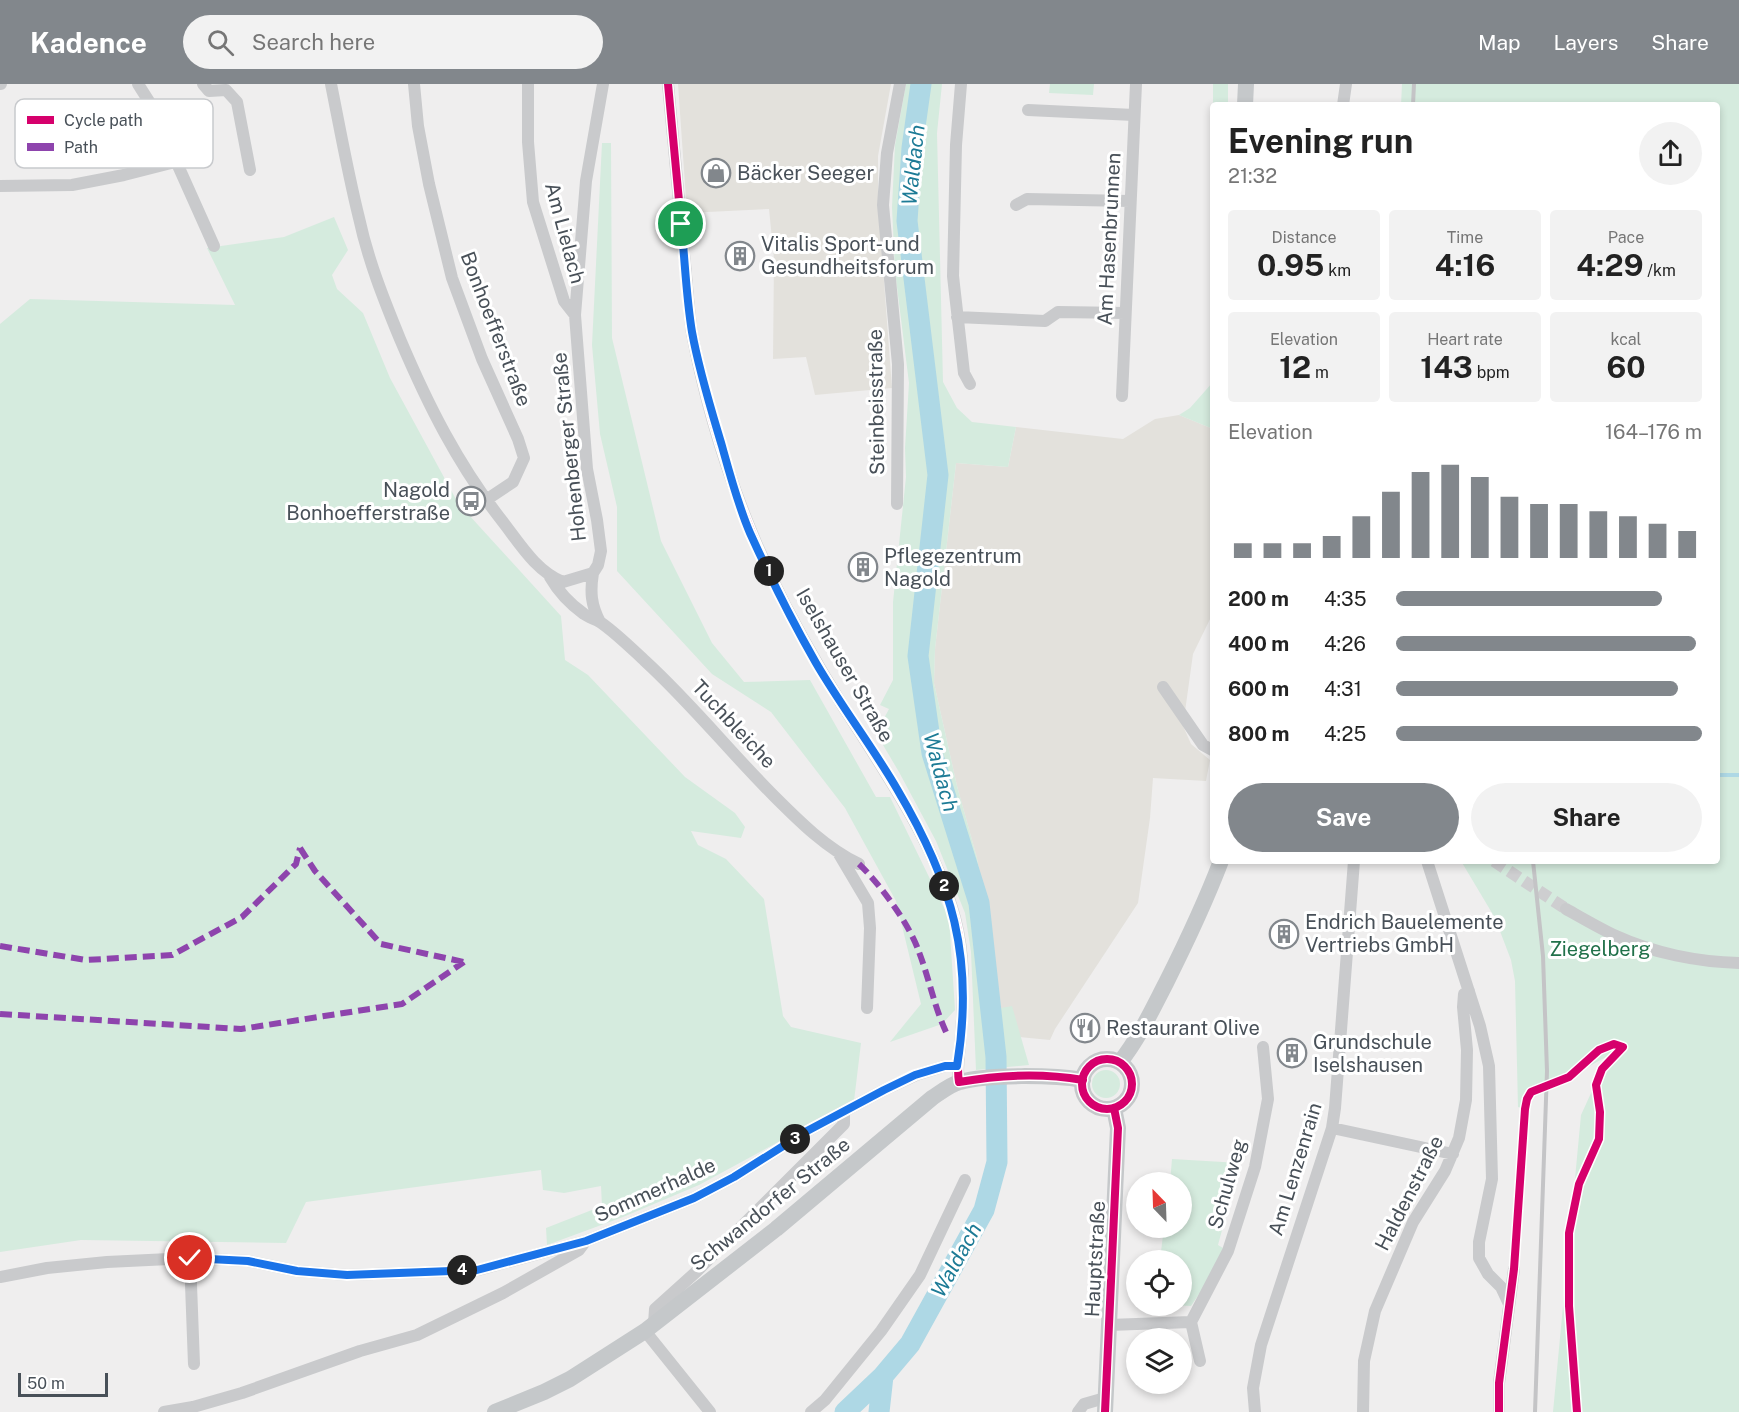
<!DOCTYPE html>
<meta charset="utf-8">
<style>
:root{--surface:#fff;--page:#f2f2f2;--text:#222;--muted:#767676;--accent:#82878c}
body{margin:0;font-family:"Public Sans",sans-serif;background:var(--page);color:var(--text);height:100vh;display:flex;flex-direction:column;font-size:22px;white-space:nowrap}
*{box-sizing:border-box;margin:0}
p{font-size:20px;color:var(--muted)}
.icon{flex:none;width:33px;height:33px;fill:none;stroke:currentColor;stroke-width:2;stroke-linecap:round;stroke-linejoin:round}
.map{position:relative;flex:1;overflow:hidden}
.side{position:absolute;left:1210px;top:18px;width:510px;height:762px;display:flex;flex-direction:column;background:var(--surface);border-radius:6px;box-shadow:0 3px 9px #0003}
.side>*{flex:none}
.needle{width:39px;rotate:337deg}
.buttons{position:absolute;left:1126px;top:1088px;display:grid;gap:12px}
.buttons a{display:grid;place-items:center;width:66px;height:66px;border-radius:50%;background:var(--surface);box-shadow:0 3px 9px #0003;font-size:30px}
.scale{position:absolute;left:18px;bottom:15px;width:90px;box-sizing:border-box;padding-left:6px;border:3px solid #485058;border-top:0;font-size:16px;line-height:21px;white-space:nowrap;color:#485058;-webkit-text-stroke:4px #fff;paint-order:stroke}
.pin{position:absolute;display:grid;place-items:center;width:51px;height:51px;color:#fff;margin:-26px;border:3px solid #fff;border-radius:50%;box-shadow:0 2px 6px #0007}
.km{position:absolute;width:30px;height:30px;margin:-15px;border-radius:50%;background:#222;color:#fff;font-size:16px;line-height:30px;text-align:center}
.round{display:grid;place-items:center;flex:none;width:63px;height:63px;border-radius:32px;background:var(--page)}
.head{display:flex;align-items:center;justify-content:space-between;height:102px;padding:0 18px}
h1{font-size:33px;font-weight:700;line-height:45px}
.stats{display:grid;grid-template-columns:repeat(3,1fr);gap:9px;height:102px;padding:6px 18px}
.stats div{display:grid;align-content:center;border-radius:6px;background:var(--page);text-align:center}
.stats b{font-size:30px;font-weight:700}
.stats small{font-size:16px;font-weight:400}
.stats p{font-size:16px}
.chart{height:168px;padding:12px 18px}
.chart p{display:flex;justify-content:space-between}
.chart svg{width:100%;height:108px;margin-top:6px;stroke:var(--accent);stroke-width:6}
.action{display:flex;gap:12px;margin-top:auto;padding:12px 18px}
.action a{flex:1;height:69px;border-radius:36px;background:var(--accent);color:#fff;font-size:24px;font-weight:700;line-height:69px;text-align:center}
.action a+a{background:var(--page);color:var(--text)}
ul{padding:0 18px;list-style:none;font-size:20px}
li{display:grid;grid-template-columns:96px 72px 1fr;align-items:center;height:45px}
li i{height:15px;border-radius:8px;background:var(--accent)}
header{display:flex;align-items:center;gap:36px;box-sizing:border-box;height:84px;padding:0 30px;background:var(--accent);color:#fff}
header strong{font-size:28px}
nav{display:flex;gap:33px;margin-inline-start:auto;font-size:21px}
.search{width:420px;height:54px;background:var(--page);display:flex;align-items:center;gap:15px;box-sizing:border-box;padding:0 21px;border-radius:33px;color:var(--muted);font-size:22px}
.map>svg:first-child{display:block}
.commercial{fill:#e3e1dc}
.green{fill:#d5ebde}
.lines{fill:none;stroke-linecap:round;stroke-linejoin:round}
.stream{stroke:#aed8e5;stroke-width:4}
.river{stroke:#aed8e5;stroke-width:21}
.minor-tunnel{stroke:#ceced0;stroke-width:12;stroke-dasharray:12 6;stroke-linecap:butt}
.minor{stroke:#c9cacc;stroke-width:12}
.major{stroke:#c5c8ca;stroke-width:16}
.rail{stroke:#c4c4c6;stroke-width:4}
.quiet{stroke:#8e44ad;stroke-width:6;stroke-dasharray:12 6;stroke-linecap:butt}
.cycleway-casing{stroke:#fff;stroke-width:11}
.cycleway{stroke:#d6006c;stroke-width:8}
.route-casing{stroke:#fff;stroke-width:12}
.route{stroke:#1a73e8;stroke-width:8}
.labels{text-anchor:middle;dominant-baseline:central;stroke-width:6;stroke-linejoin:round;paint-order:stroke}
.poi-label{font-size:20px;fill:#485058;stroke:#fff;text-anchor:start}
.street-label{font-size:20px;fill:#485058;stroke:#fff}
.park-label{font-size:20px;fill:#21714a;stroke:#fff}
.water-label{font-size:21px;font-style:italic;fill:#1d7b96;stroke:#fff}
.key{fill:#fff;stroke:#c8cacd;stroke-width:1.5}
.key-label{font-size:16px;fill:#485058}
</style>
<header>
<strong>Kadence</strong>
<div class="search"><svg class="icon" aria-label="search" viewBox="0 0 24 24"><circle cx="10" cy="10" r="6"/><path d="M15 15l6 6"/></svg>Search here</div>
<nav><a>Map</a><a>Layers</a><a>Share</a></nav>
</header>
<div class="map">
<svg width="1739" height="1328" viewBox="0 0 1739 1328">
<rect width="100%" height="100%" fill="#efeeee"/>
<path class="commercial" d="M 678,0 L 891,0 L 878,72 L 878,118 L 892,304 L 815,311 L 806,273 L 773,275 L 774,175 L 769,125 L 687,129 Z
M 1179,331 L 1213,345 L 1213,529 L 1193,570 L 1183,642 L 1191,660 L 1210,676 L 1206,697 L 1153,694 L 1150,734 L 1138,819 L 1055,945 L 1050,956 L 1019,953 L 1001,925 L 977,774 L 957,702 L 934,599 L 935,565 L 956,379 L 1008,383 L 1016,343 L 1123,355 L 1155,335 Z"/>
<path class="green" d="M 906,0 L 942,0 L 937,49 L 943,298 L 957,324 L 972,338 L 1016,343 L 1008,383 L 956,379 L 935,565 L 934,599 L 957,702 L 977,774 L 1001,924 L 1012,922 L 1029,981 L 976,986 L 971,868 L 965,829 L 936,757 L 899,688 L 870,639 L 873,634 L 882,638 L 889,625 L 880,621 L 893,596 L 893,518 L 906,393 L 905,364 L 909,299 L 895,187 L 892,123 L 895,61 Z
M 1050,0 L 1094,0 L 1093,11 L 1049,9 Z
M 1213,0 L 1228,0 L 1228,21 L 1214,21 L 1213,65 Z
M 1402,0 L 1739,0 L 1739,1328 L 1553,1328 L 1581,1031 L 1602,985 L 1621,965 L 1569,993 L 1532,1008 L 1527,1015 L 1525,1025 L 1518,1023 L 1515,897 L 1511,876 L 1495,834 L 1461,777 L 1718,777 L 1718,21 L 1401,21 Z
M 602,59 L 611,59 L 612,254 L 661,457 L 712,559 L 744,598 L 810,596 L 876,713 L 890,713 L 949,834 L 955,926 L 942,940 L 890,958 L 921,920 L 896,817 L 845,724 L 771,628 L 712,590 L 617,487 L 617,423 L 600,350 L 592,261 Z
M 334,133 L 348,166 L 332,191 L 337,205 L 363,229 L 390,294 L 458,419 L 561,532 L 565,576 L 588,591 L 685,693 L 735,729 L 745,743 L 741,754 L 691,747 L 698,761 L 726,775 L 764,815 L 783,932 L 791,943 L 861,959 L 854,1017 L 699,1101 L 623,1133 L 547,1161 L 546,1144 L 602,1122 L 601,1102 L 564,1109 L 543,1106 L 541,1086 L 306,1118 L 286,1159 L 81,1156 L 0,1168 L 0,240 L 30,215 L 235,221 L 207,164 L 284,153 Z
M 1213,298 L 1213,345 L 1179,331 L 1190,324 Z
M1092 1000a14 14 0 1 1 28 0a14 14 0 1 1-28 0Z
M 1172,1075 L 1240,1079 L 1218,1161 L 1228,1167 L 1191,1222 L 1172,1221 L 1182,1221 L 1182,1176 L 1160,1176 L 1164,1143 L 1182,1143 L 1182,1098 L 1170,1098 Z"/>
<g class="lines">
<path class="stream" d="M 1718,691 L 1739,691"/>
<path class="river" d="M 845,1328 L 883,1292 L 910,1260 L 984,1126 L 997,1078 L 996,973 L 979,819 L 932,669 L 918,572 L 938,391 L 907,137 L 912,64 L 921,0
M 879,1328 L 883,1292"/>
<path class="minor-tunnel" d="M 1494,777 L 1566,825"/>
<path class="minor" d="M 0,0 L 1,0
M 138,0 L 150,19 L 214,162
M 203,0 L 209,7 L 226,6 L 237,18 L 250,86
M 331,0 C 340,45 348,90 359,134 C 368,176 384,216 400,255 C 428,321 458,381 503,438 C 520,460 536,487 563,498 L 593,489 L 598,481 L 601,467 L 597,436 L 587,385 L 575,231 L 586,97 L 603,0
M 414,0 L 418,42 L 429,100 L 452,194 L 482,275 L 518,355 L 524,374 L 513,398 L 486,416
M 528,0 L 528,58 L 533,118 L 564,217 L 575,231
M 668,0 C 673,57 679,113 684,170 C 687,196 688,223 692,249 C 710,343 742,436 785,521 C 808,565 833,608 861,650 C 898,708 936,766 955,834 C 965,871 964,912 961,950 C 960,968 956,980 959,998
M 961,0 L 956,61 L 953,192 L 964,289 L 970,300
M 1343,21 L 1346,0
M 1028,26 L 1134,31
M 0,102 L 72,101 L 124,91 L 175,78
M 1016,121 L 1027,115 L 1130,117
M 957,233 L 1045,237 L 1058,228 L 1125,229
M 1122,312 L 1136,0
M 897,420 L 898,280 L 883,121 L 887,69 L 900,0
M 593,489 C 590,508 591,521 600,538
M 550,493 C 558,507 570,520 584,530 C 588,533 595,535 600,538 C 616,549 631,564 645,577 C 691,619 730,668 774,712 C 800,738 826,764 859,780
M 1163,603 L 1203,661 L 1214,667
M 839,770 L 868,819 L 870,844 L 867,924
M 1427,777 L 1480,942 L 1489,982 L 1492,1095 L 1479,1158 L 1479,1174 L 1488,1190 L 1501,1203 L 1509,1220
M 1566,825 C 1582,834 1599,844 1616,852 C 1653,869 1698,878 1739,879
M 1332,1044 L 1453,1070
M 190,1174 L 194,1280
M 0,1193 L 47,1184 L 107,1178 L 190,1174 L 248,1177 L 297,1187 L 347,1191 L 478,1186 L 586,1157 L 694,1114 L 734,1093 L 807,1047 L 884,1006 L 916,991 L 945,982 L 957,982
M 1191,1238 L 1200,1277
M 654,1240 L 655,1225 L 696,1188 L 844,1040 L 844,1028
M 1109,1241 L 1191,1238 L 1228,1167 L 1255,1083 L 1268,1015 L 1263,963
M 645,1247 L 710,1328
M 164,1328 L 193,1323 L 242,1309 L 360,1267 L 417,1251 L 503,1209 L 579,1166 L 585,1158
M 811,1328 L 825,1316 L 881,1247 L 920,1191 L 965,1096
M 1078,1328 L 1084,1320 L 1105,1314
M 1255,1328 L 1253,1304 L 1261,1261 L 1332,1044 L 1335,1024 L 1354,777
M 1363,1328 L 1364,1277 L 1375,1227 L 1413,1138 L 1445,1087 L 1459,1054 L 1466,1016 L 1467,966 L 1463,923 L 1464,910 L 1469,907
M 1499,1328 L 1499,1299 L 1514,1185"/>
<path class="major" d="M 1245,21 L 1246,0
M1082 1000a25 25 0 1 1 50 0a25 25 0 1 1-50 0Z
M 1120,978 C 1139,954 1152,926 1166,899 C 1186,859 1205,819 1221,777
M 495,1328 L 544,1308 L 570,1295 L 645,1247 L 776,1145 L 932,1014 C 941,1008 951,1000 960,998 C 988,990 1054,991 1083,996
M 1105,1328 L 1118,1044 L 1114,1024"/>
<path class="rail" d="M 1413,21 L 1414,0
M 1533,777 L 1543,872 L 1547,987 L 1535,1328"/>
<path class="quiet" d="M 300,764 L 315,787 L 381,860 L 464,878
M 859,780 C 880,800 910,841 919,868 C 929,894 934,922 946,948
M 0,862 L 86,876 L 172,871 L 242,833 L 296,780 L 300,764
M 0,930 L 241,945 L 402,920 L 464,878"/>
<g class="cycleway-casing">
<path id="cycleway" d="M 668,0 C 673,57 679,113 684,170 C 687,196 688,223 692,249 C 710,343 742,436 785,521 C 808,565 833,608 861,650 C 898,708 936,766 955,834 C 965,871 964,912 961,950 C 960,968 956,980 959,998 C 998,991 1043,989 1083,996
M1082 1000a25 25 0 1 1 50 0a25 25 0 1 1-50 0Z
M 1105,1328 L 1118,1044 L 1114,1024
M 1499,1328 L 1499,1299 L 1514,1185 L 1525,1025 L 1527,1015 L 1531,1008 L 1569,993 L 1599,966 L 1614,960 L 1623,963 L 1602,985 L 1596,1001 L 1600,1028 L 1599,1055 L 1579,1100 L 1569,1149 L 1569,1222 L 1577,1328"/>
</g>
<use href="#cycleway" class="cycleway"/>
</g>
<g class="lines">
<g class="route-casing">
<path id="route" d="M 190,1174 L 248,1177 L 297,1187 L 347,1191 L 477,1186 L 586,1157 L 694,1114 L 734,1093 L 807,1047 L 884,1006 L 915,991 L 945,982 L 957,982 C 975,874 952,798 897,705 C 872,662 841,622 816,579 C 792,537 770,493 750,449 C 738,421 730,391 722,362 C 711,325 699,287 692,248 C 686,212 685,175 681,140"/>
</g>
<use href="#route" class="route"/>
</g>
<defs>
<g id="shop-ring" transform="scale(1.5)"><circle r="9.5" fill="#fff" stroke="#82878c" stroke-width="1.5"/><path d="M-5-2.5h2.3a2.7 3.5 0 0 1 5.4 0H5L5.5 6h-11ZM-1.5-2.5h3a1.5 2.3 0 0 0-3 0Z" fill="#82878c"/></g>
<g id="building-ring" transform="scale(1.5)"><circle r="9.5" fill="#fff" stroke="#82878c" stroke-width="1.5"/><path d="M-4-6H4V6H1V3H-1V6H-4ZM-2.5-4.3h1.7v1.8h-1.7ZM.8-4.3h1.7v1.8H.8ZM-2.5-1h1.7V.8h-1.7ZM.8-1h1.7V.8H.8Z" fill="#82878c"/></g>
<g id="bus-ring" transform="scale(1.5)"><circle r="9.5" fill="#fff" stroke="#82878c" stroke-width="1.5"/><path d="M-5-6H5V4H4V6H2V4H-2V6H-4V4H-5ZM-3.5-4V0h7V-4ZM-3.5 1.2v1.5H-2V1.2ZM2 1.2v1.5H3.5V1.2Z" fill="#82878c"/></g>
<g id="restaurant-ring" transform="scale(1.5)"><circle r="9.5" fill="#fff" stroke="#82878c" stroke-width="1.5"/><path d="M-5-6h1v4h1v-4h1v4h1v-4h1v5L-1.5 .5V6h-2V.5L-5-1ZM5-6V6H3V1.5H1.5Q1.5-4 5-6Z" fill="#82878c"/></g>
</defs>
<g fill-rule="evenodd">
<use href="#shop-ring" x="716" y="89"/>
<use href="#building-ring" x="740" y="172"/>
<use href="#bus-ring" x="471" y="417"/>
<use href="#building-ring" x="863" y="483"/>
<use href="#building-ring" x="1284" y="850"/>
<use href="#restaurant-ring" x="1085" y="944"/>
<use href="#building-ring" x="1292" y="969"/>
</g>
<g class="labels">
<g class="poi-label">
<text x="737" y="89">Bäcker Seeger</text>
<text x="761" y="160">Vitalis Sport- und<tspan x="761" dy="23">Gesundheitsforum</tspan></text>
<text x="450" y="406" text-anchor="end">Nagold<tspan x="450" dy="23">Bonhoefferstraße</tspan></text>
<text x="884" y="472">Pflegezentrum<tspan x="884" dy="23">Nagold</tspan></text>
<text x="1305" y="838">Endrich Bauelemente<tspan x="1305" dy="23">Vertriebs GmbH</tspan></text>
<text x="1106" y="944">Restaurant Olive</text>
<text x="1313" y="958">Grundschule<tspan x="1313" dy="23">Iselshausen</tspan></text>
</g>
<g class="street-label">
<text transform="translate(565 149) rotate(75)">Am Lielach</text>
<text transform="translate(1109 155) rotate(-87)">Am Hasenbrunnen</text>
<text transform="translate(496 245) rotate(69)">Bonhoefferstraße</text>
<text transform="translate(876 318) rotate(-91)">Steinbeisstraße</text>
<text transform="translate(569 363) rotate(-96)">Hohenberger Straße</text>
<text transform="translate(845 581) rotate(60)">Iselshauser Straße</text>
<text transform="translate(734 640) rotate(47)">Tuchbleiche</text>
<text transform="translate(1295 1085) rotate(-73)">Am Lenzenrain</text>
<text transform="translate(1227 1100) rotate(-74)">Schulweg</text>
<text transform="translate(655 1106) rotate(-24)">Sommerhalde</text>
<text transform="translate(1409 1109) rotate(-63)">Haldenstraße</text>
<text transform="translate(770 1120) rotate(-39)">Schwandorfer Straße</text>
<text transform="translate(1095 1175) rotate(-87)">Hauptstraße</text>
</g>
<g class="park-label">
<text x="1600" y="865">Ziegelberg</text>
</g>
<g class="water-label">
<text transform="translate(913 81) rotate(-84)">Waldach</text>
<text transform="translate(941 688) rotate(75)">Waldach</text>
<text transform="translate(956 1176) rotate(-61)">Waldach</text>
</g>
</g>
<rect x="15" y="15" width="198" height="69" rx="9" class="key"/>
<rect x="27" y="32" width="27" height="8" fill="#d6006c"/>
<rect x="27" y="59" width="27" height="8" fill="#8e44ad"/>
<g class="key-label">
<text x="64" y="42">Cycle path</text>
<text x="64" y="69">Path</text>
</g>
</svg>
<div class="buttons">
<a><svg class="needle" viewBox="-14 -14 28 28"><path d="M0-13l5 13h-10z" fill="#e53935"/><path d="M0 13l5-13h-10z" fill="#767676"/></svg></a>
<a><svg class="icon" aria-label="locate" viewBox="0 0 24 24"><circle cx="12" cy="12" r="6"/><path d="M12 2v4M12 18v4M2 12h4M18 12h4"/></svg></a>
<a><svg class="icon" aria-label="layers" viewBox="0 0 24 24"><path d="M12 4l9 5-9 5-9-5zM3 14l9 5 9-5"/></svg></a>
</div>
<div class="scale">50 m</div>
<div class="pin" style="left:681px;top:140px;background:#1e9e55"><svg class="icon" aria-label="arrive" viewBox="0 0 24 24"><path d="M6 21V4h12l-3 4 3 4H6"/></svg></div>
<div class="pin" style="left:190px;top:1174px;background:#d93025"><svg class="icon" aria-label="check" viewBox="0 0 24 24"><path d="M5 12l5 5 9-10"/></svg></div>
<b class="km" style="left:769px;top:487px">1</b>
<b class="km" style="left:944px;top:802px">2</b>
<b class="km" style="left:795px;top:1055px">3</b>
<b class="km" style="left:462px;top:1186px">4</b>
<section class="side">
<div class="head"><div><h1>Evening run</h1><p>21:32</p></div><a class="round"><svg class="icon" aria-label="share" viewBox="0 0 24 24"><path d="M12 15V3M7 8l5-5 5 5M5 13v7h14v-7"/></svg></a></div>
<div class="stats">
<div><p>Distance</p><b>0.95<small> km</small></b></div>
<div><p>Time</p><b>4:16</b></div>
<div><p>Pace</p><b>4:29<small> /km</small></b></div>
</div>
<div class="stats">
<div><p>Elevation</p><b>12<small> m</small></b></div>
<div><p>Heart rate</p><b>143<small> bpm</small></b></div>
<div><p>kcal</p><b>60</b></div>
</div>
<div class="chart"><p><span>Elevation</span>164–176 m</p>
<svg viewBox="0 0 160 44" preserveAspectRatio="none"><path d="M5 44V38M15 44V38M25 44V38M35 44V35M45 44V27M55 44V17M65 44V9M75 44V6M85 44V11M95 44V19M105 44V22M115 44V22M125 44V25M135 44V27M145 44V30M155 44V33"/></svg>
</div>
<ul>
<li><b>200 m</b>4:35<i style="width:87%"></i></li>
<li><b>400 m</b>4:26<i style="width:98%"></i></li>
<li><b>600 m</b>4:31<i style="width:92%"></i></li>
<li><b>800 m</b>4:25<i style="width:100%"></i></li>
</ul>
<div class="action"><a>Save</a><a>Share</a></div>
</section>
</div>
